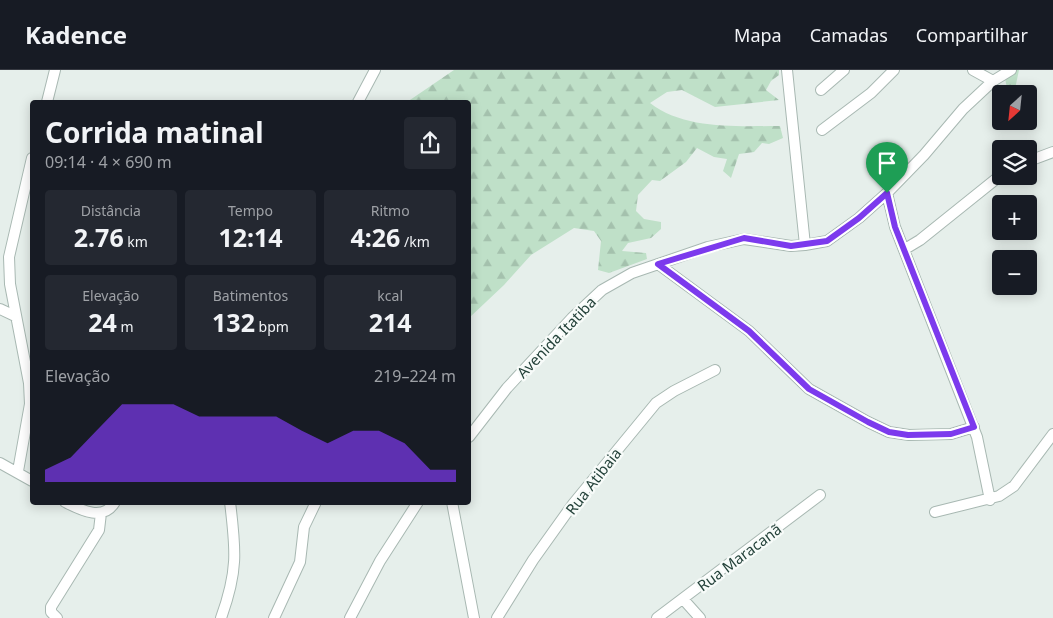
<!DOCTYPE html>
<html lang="pt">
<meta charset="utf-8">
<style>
:root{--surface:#171b24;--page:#242831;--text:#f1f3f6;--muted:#9ea1a6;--line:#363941;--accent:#7c3aed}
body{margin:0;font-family:"Noto Sans",sans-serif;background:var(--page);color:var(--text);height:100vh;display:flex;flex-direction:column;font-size:19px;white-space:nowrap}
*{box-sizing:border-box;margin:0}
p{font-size:16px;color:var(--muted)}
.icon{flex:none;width:28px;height:28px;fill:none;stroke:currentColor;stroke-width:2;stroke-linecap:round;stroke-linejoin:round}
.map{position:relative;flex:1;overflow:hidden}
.details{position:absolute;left:30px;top:30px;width:441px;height:405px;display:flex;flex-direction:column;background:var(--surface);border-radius:5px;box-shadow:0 2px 12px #0003}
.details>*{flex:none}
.needle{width:32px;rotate:207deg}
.controls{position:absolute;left:992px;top:15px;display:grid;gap:10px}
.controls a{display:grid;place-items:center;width:45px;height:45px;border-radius:5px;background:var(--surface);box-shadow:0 2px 12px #0003;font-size:25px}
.pin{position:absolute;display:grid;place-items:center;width:42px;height:42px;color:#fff;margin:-51px -21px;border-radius:50% 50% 50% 0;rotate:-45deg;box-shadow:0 0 5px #0007}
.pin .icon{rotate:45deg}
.round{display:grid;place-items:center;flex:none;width:52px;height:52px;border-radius:5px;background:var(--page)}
.summary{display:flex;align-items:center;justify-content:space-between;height:85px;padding:0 15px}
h1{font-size:28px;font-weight:700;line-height:38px}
.stats{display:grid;grid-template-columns:repeat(3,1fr);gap:8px;height:85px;padding:5px 15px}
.stats div{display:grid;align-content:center;border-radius:5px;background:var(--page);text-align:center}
.stats b{font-size:25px;font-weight:700}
.stats small{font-size:14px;font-weight:400}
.stats p{font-size:14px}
.chart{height:140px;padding:10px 15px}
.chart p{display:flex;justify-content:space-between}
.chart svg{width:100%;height:90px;margin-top:5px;fill:var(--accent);opacity:.7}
header{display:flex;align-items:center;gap:30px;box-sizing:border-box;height:70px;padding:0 25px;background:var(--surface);border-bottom:1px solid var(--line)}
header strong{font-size:24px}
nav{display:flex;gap:28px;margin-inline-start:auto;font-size:18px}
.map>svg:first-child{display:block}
.forest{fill:url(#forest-firs)}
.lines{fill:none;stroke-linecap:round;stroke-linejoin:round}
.minor-casing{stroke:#a8b8b2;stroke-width:12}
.minor{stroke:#fff;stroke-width:10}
.route-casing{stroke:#fff;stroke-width:10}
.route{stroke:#7c3aed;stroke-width:6}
.labels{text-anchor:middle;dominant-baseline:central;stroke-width:4.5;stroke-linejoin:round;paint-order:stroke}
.street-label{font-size:15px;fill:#24423a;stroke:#f7fbf9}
</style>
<header>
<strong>Kadence</strong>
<nav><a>Mapa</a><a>Camadas</a><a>Compartilhar</a></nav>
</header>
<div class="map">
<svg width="1053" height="548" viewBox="0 0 1053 548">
<defs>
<pattern id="forest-firs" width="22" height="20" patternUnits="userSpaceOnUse" patternTransform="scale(1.25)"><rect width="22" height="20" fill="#bfe0c8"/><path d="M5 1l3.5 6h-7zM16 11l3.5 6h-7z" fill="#a4c1ad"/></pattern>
</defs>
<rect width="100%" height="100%" fill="#e6efeb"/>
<path class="forest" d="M 454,0 L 779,0 L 779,5 L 771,11 L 766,20 L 779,30 L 715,37 L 682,20 L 667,22 L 650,33 C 685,60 737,56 780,56 L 783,68 L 769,74 L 762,73 L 754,82 L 739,84 L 731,108 L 723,101 L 727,89 L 714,87 L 697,78 L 686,92 L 660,111 L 652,110 L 638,125 L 636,141 L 644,149 L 661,152 L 661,159 L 651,168 L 628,173 L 622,181 L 646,183 L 647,189 L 609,203 L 598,200 L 601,171 L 594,161 L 574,158 L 531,185 L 504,215 L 469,248 L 469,32 L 407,32 Z
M 1003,0 L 1019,0 L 1015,19 L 1008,22 Z"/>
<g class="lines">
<g class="minor-casing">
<path id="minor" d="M 787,0 L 805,175
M 973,0 L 993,11
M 821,20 L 844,0
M 47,32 L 55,0
M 358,32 L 375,0
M 822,60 L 871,23 L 894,0
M 1029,91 L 1053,82
M 887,123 L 895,157 L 977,367 L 990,430
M 905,179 L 920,170 L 1001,105
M 658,194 L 749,261 L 809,319 L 868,352 L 889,362 L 909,365 L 951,364 L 974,357
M 0,239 L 15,246
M 469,367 L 507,318 L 572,248 L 602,220 L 632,203 L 708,177 L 744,169 L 791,176 L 805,175 L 827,171 L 859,148 L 887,123 L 924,85 L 963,39 L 993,11 L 1011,0
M 0,393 L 32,411
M 18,401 L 30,334 L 29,313 L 10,214 L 9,187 L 32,88
M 65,432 C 81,440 103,452 115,432
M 452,432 L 474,548
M 935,442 L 999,426 L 1014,416 L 1053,364
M 683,529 L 700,548
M 57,548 L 51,542 L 51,537 L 99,460 L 101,443
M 221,548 C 238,501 236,481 230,432
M 274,548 L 300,492 L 304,457 L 316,432
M 350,548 L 380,491 L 418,432
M 497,548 L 533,490 L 573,434 L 656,333 L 674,321 L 715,300
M 657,548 L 820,425"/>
</g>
<use href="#minor" class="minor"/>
</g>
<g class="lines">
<g class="route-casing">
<path id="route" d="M 887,123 L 895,157 L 974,357 L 951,364 L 908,365 L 889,362 L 868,352 L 809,319 L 749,261 L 658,194 L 744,168 L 791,176 L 827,171 L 859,148 Z"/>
</g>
<use href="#route" class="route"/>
</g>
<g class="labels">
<g class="street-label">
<text transform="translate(556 267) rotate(-46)">Avenida Itatiba</text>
<text transform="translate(593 411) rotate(-52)">Rua Atibaia</text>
<text transform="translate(739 487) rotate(-37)">Rua Maracanã</text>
</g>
</g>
</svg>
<div class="controls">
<a><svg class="needle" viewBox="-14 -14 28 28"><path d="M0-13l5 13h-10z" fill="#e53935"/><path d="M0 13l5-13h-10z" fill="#9ea1a6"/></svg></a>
<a><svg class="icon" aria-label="layers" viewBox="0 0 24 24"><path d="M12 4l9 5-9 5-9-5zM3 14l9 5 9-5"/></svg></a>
<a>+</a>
<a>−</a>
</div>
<div class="pin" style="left:887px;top:123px;background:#1e9e55"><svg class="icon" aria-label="arrive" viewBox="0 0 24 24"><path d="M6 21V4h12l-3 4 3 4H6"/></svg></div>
<section class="details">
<div class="summary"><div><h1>Corrida matinal</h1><p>09:14 · 4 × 690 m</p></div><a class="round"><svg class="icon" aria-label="share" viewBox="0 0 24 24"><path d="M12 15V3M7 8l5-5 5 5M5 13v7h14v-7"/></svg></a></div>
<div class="stats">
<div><p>Distância</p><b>2.76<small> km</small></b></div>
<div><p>Tempo</p><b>12:14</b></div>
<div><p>Ritmo</p><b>4:26<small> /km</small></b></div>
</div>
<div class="stats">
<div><p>Elevação</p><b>24<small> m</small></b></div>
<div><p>Batimentos</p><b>132<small> bpm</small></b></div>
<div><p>kcal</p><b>214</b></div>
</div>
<div class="chart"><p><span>Elevação</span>219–224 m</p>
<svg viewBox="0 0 160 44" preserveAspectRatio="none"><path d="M0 44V38L10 32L20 19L30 6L40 6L50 6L60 12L70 12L80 12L90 12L100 19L110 25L120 19L130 19L140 25L150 38L160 38V44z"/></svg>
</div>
</section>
</div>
